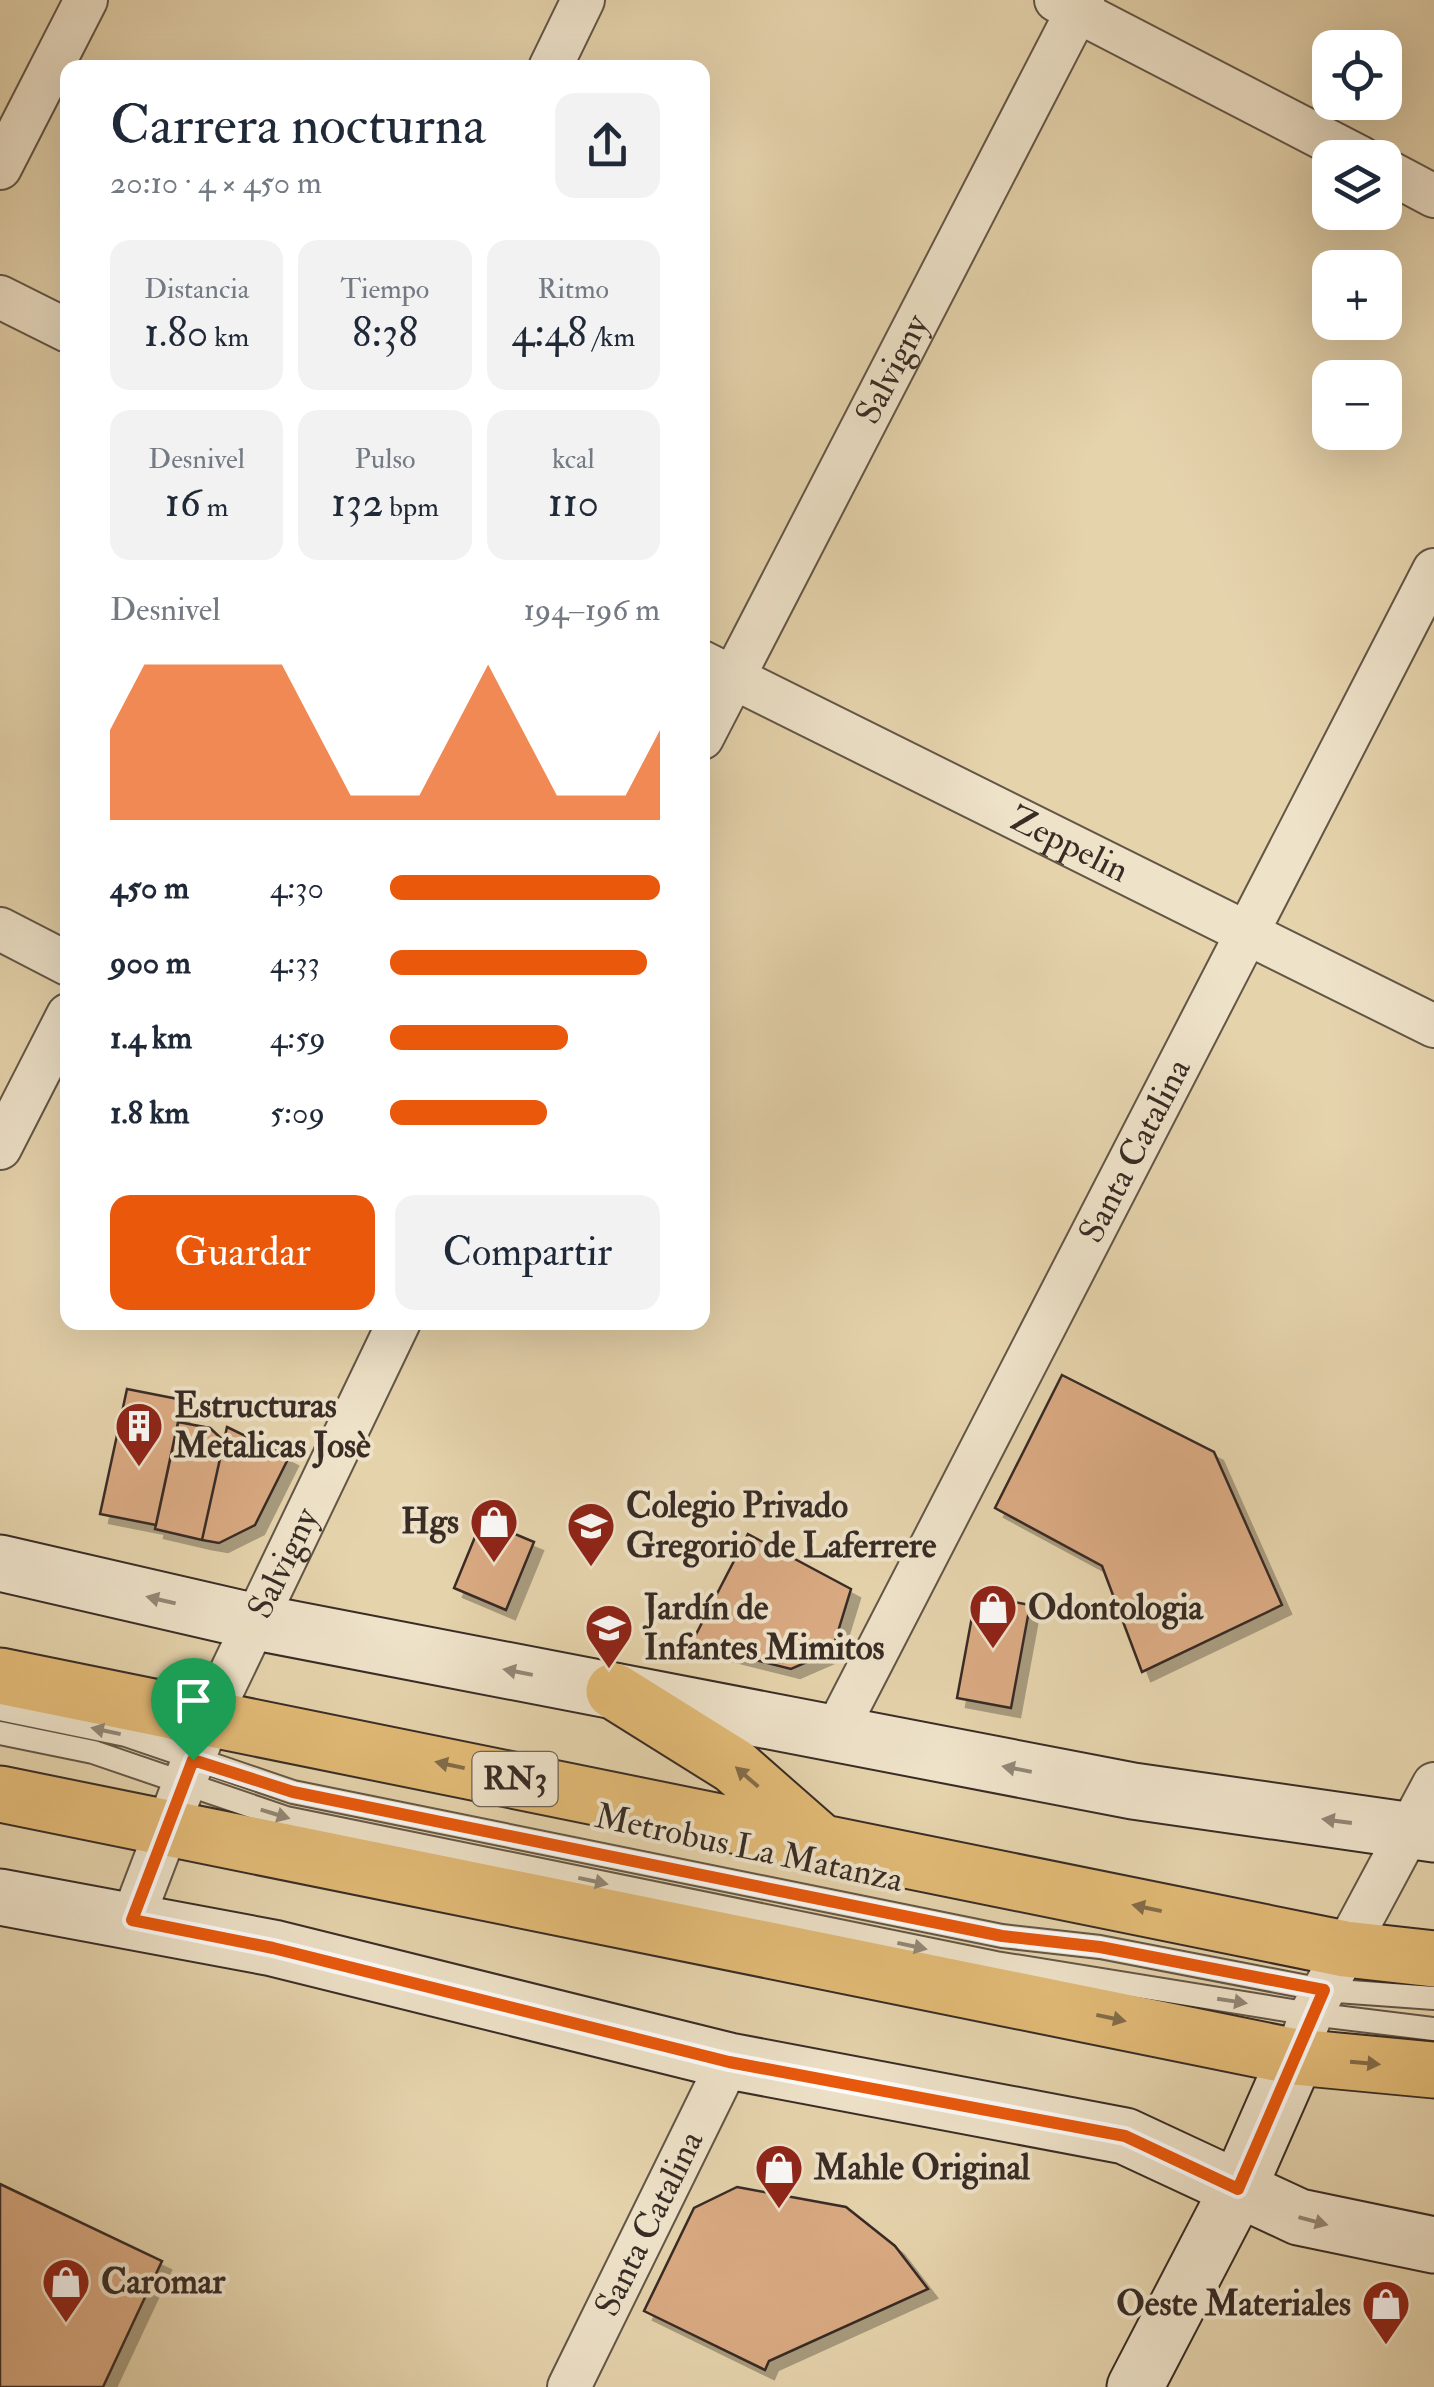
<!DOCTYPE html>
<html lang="es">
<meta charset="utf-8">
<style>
:root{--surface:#fff;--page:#f2f2f3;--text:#1f2937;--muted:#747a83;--accent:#ea580c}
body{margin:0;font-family:"IM FELL Double Pica",serif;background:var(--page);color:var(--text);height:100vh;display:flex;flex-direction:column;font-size:38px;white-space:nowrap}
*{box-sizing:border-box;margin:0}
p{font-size:32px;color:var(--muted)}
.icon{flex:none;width:55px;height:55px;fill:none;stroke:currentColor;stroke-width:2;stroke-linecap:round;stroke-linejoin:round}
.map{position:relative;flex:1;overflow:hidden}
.panel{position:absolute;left:60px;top:60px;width:650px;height:1270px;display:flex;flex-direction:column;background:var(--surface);border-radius:20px;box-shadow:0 10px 40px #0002}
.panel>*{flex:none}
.fabs{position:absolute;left:1312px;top:30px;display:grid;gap:20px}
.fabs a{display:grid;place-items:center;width:90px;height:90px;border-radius:20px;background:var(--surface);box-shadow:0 10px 40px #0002;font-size:50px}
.pin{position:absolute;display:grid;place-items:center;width:85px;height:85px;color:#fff;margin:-102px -42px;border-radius:50% 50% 50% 0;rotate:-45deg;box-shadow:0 0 10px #0007}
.pin .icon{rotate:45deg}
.round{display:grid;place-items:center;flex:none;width:105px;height:105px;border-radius:20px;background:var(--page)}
.overview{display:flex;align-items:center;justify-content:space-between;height:170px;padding:0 50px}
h1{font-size:55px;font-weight:600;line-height:75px}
.stats{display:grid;grid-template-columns:repeat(3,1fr);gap:15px;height:170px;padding:10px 50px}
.stats div{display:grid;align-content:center;border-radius:20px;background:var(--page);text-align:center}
.stats b{font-size:42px;font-weight:600}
.stats small{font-size:28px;font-weight:400}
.stats p{font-size:28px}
.chart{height:280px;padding:20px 50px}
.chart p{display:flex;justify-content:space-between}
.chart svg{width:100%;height:180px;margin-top:10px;fill:var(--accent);opacity:.7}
.cta{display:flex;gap:20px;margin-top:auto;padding:20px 50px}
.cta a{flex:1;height:115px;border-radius:20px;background:var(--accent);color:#fff;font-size:40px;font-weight:600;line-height:115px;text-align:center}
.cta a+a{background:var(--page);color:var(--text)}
ul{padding:0 50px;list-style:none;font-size:32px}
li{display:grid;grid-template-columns:160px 120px 1fr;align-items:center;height:75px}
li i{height:25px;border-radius:12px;background:var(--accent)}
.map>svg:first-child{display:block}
.building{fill:#daaa82;stroke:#382c25;stroke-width:2.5;filter:url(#shadow)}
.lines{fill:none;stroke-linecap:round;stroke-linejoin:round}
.lane-casing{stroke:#635647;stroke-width:26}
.street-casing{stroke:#635647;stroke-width:46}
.secondary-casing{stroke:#382c25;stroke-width:59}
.highway-casing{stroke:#382c25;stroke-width:59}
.lane{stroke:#eee2c9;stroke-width:22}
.street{stroke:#eee2c9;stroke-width:42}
.secondary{stroke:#eee2c9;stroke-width:55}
.highway{stroke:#e2ba76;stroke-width:55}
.oneway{fill:#938777}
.oneway2{fill:#846c49}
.route-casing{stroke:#fff;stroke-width:20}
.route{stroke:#ea580c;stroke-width:12}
.labels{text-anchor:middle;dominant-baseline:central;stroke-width:8;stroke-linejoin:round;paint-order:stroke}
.shield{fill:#eee2c9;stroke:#6f6356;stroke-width:2.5}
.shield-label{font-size:32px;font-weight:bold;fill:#382c25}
.street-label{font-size:35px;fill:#382c25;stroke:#eee2c9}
.poi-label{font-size:35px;font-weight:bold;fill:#382c25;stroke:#eee2c9;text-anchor:start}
</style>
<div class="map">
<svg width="1434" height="2387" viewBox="0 0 1434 2387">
<defs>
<filter id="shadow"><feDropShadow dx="9" dy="9" stdDeviation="0" flood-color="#0004"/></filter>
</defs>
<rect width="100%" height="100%" fill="#e5d3ac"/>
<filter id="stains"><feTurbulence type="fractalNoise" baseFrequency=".002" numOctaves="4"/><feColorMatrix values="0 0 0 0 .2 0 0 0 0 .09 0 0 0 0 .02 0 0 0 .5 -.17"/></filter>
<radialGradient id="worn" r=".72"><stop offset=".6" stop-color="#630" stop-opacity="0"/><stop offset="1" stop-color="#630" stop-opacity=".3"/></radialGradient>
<path class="building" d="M 1062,1375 L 1214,1452 L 1282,1605 L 1142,1672 L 1102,1566 L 995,1508 Z
M 127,1389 L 183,1400 L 156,1525 L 100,1514 Z
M 178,1422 L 210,1428 L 224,1441 L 202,1540 L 155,1529 Z
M 227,1427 L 289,1457 L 255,1525 L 219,1543 L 202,1540 Z
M 482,1520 L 534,1542 L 506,1610 L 454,1588 Z
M 748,1534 L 851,1589 L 832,1651 L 791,1669 L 691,1644 Z
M 976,1595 L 1030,1605 L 1011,1708 L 957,1698 Z
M 0,2184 L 162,2261 L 103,2387 L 0,2387 Z
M 737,2187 L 846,2207 L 895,2246 L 928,2289 L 769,2361 L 765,2370 L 644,2311 L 694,2208 Z"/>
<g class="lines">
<g class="lane-casing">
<path id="lane" d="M 0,1709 L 126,1735 L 293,1792 L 1002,1936 L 1100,1947 L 1323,1990 L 1434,1998
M 0,1733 L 93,1752 L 286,1818 L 996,1963 L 1311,2014 L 1434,2029"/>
</g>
<g class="street-casing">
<g id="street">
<path d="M 1056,0 L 1361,158"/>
<path d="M 550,68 L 583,0"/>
<path d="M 0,168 L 86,0"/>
<path d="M 1385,170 L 1434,196"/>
<path d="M 0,297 L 68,331"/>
<path id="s1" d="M 702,662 L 1434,1026"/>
<path id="s2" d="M 702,738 L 1083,0"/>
<path d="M 0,929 L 68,964"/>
<path d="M 0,1148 L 68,1015"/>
<path id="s3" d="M 835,1733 L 1434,570"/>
<path id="s4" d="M 132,1920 L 210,1716 L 399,1322"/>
<path d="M 1296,2057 L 1311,2014 L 1434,1784"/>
<path id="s5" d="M 569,2387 L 729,2061"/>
</g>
</g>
<g class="secondary-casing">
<path id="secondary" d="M 0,1563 L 256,1622 L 1133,1791 L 1434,1834
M 0,1897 L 273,1948 L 729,2061 L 1125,2136 L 1299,2217 L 1434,2245
M 1135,2387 L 1238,2189 L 1296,2057"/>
</g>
<g class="highway-casing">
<path id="highway" d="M 0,1676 L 1345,1949 L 1434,1959
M 614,1691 L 734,1766 L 817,1839
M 0,1794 L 1296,2057 L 1434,2070"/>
</g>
<use href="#lane" class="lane"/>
<use href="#street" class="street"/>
<use href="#secondary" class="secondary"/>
<use href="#highway" class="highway"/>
</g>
<defs><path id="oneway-solid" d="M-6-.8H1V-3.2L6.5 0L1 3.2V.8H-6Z" transform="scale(2.5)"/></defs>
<g class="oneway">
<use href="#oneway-solid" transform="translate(161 1600) rotate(-167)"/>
<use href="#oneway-solid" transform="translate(518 1672) rotate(-169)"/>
<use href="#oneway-solid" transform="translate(106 1731) rotate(-168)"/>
<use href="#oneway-solid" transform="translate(1017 1769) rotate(-169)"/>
<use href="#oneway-solid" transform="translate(275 1814) rotate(17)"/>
<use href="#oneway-solid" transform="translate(1337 1821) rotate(-172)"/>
<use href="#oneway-solid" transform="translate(593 1881) rotate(12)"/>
<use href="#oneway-solid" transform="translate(912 1946) rotate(12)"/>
<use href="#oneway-solid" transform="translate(1232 2001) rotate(9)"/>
<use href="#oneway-solid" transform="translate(1313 2221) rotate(15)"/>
</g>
<g class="oneway2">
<use href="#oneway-solid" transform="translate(450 1765) rotate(-168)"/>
<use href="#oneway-solid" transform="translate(747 1777) rotate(-139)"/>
<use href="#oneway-solid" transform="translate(1147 1908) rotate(-168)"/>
<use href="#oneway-solid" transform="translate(1111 2018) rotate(12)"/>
<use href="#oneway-solid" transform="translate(1365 2063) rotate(5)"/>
</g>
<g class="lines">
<g class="route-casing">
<path id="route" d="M 193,1760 L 293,1792 L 805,1896 L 1002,1936 L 1100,1947 L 1324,1990 L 1238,2189 L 1125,2136 L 729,2062 L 273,1948 L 132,1920 Z"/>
</g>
<use href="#route" class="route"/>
</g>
<defs>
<g id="building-pin" transform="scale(2.5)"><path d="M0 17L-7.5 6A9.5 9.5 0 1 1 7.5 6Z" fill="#8f2418" stroke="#eee2c9"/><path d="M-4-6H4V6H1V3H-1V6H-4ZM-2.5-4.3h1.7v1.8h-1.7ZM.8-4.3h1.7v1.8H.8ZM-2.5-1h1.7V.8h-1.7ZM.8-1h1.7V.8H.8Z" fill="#fff"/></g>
<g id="shop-pin" transform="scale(2.5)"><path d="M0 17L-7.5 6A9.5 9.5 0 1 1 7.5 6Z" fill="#8f2418" stroke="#eee2c9"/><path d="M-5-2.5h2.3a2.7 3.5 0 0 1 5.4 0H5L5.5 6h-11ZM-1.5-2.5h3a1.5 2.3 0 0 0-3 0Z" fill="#fff"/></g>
<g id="school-pin" transform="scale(2.5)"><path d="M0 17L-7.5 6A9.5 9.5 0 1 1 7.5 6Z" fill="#8f2418" stroke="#eee2c9"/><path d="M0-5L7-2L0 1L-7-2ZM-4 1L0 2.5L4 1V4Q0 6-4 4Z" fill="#fff"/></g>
</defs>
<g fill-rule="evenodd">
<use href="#building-pin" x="139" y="1426"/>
<use href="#shop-pin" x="494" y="1522"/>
<use href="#school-pin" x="591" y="1526"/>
<use href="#shop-pin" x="993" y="1608"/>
<use href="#school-pin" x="609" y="1628"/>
<use href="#shop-pin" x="779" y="2168"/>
<use href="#shop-pin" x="66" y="2282"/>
<use href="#shop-pin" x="1386" y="2304"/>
</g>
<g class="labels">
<rect class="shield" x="472.5" y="1752" width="85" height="54" rx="8"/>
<g class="shield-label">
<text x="515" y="1779">RN3</text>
</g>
<g class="street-label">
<text stroke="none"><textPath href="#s2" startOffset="415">Salvigny</textPath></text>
<text stroke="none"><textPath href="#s1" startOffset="410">Zeppelin</textPath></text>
<text stroke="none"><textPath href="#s3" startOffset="655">Santa Catalina</textPath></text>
<text stroke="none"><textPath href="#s4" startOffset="388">Salvigny</textPath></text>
<text transform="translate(749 1848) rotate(12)">Metrobus La Matanza</text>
<text stroke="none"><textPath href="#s5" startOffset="182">Santa Catalina</textPath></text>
</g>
<g class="poi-label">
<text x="174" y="1406">Estructuras<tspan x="174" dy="40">Metalicas Josè</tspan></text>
<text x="626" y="1506">Colegio Privado<tspan x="626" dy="40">Gregorio de Laferrere</tspan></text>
<text x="459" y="1522" text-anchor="end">Hgs</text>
<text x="644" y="1608">Jardín de<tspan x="644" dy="40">Infantes Mimitos</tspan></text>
<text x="1028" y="1608">Odontologia</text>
<text x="814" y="2168">Mahle Original</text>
<text x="101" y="2282">Caromar</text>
<text x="1351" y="2304" text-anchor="end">Oeste Materiales</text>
</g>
</g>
<rect width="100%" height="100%" filter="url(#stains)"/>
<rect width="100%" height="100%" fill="url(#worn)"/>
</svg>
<div class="fabs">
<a><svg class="icon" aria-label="locate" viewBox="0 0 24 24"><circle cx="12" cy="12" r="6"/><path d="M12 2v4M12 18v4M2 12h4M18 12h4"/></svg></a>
<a><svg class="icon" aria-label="layers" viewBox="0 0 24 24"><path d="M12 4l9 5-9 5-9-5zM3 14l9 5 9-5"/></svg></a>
<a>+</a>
<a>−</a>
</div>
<div class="pin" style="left:193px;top:1760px;background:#1e9e55"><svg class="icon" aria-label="arrive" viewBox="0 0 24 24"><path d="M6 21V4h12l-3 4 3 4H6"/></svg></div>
<section class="panel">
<div class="overview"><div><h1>Carrera nocturna</h1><p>20:10 · 4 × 450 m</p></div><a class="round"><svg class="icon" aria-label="share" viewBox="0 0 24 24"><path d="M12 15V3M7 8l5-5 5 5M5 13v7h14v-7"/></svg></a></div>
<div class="stats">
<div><p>Distancia</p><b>1.80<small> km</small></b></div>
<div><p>Tiempo</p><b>8:38</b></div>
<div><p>Ritmo</p><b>4:48<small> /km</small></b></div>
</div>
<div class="stats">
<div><p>Desnivel</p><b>16<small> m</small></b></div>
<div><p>Pulso</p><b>132<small> bpm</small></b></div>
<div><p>kcal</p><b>110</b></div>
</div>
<div class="chart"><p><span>Desnivel</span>194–196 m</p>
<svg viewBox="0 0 160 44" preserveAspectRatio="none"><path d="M0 44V22L10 6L20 6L30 6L40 6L50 6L60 22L70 38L80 38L90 38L100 22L110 6L120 22L130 38L140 38L150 38L160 22V44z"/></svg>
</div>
<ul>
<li><b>450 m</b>4:30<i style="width:100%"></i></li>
<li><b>900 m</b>4:33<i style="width:95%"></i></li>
<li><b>1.4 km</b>4:59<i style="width:66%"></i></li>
<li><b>1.8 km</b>5:09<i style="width:58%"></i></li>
</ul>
<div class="cta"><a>Guardar</a><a>Compartir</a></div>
</section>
</div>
